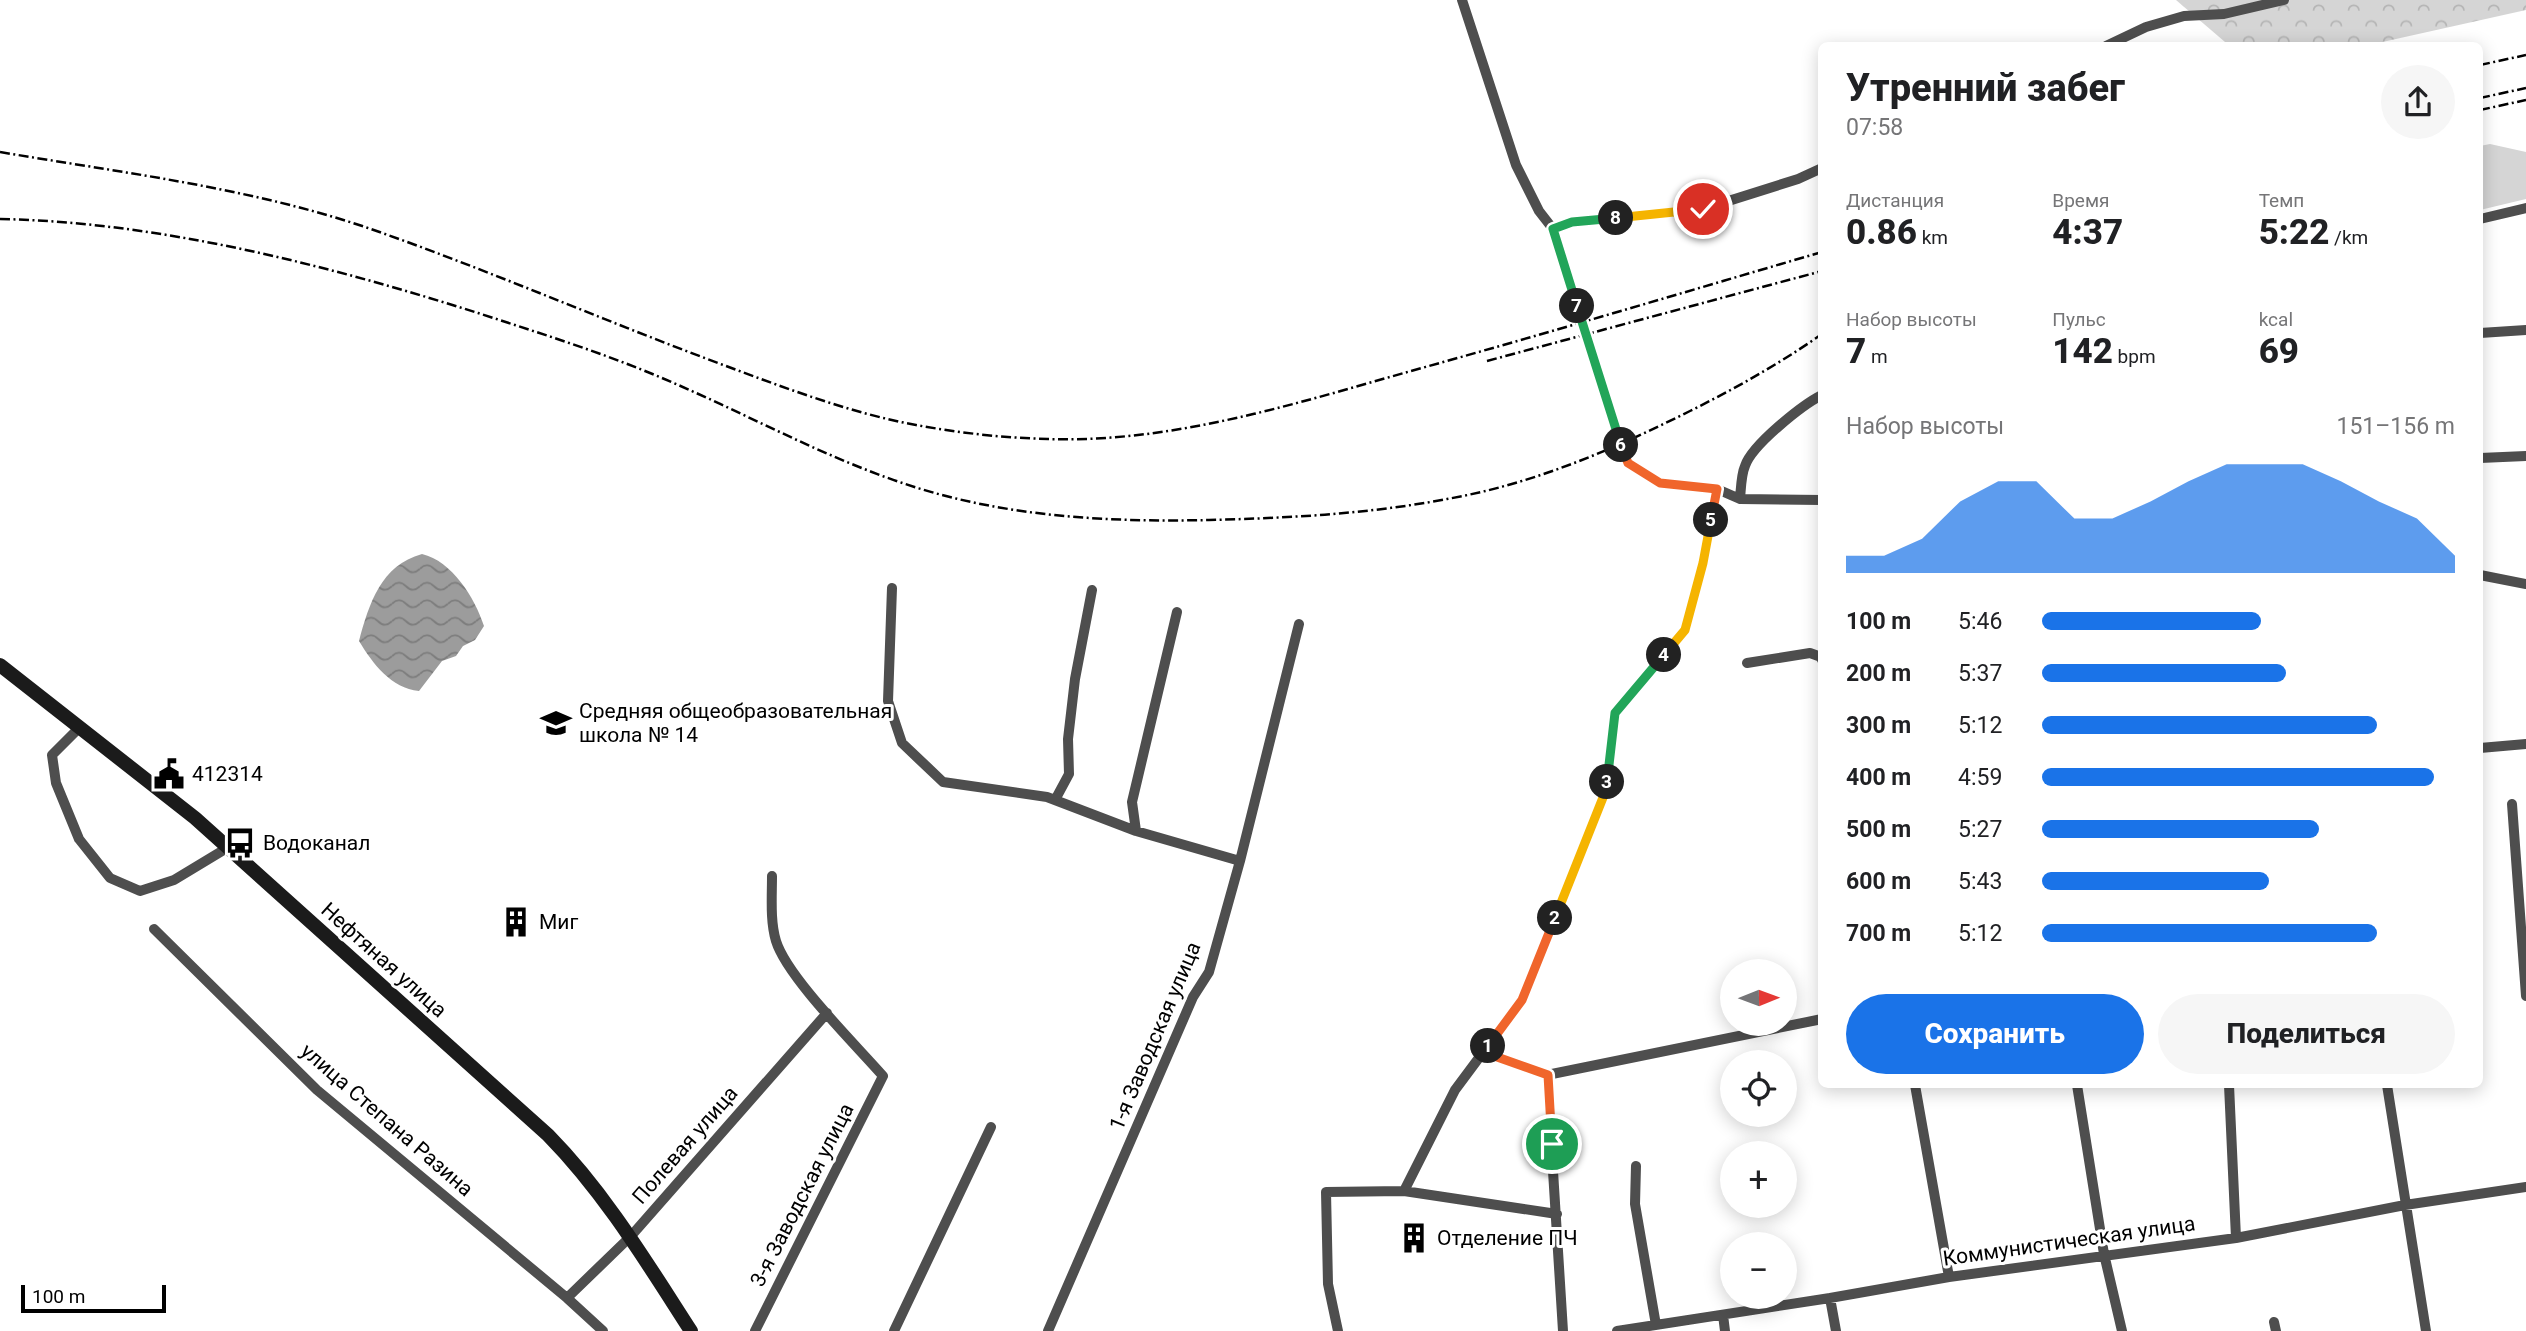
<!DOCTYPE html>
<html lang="ru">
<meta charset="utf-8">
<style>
:root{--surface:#fff;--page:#f6f6f6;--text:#202124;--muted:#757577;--accent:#1a73e8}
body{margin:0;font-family:Roboto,sans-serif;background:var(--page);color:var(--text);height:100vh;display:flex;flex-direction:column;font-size:26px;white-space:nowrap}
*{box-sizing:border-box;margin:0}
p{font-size:23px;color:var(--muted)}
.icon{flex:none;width:38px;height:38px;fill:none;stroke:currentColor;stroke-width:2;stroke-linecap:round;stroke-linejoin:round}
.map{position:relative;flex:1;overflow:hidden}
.drawer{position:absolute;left:1818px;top:42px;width:665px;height:1046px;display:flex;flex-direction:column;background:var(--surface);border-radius:10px;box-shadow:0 4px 18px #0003}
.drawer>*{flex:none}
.needle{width:46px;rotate:89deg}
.tools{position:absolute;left:1720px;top:959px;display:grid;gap:14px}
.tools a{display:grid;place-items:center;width:77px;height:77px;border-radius:50%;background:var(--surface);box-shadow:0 4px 18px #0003;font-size:35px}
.scale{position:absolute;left:21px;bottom:18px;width:145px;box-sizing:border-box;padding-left:7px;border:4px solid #000;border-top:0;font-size:19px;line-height:24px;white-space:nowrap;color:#000;-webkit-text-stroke:5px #fff;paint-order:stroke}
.pin{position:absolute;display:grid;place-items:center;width:60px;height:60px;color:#fff;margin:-30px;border:4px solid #fff;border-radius:50%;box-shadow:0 2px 7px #0007}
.km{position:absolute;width:35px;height:35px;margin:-18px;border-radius:50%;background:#222;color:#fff;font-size:19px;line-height:35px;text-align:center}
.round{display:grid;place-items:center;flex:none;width:74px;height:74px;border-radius:37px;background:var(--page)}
.head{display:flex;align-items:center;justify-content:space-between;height:119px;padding:0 28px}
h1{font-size:38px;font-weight:800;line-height:52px}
.metrics{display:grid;grid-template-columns:repeat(3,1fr);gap:10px;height:119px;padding:7px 28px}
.metrics div{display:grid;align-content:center}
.metrics b{font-size:35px;font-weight:800}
.metrics small{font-size:19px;font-weight:400}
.metrics p{font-size:19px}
.chart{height:196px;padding:14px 28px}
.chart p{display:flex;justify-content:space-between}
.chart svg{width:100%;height:126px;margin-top:7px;fill:var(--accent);opacity:.7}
.cta{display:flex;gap:14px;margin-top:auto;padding:14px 28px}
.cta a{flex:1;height:80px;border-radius:42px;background:var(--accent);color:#fff;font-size:28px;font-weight:800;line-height:80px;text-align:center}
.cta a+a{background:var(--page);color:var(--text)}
ul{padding:0 28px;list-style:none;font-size:23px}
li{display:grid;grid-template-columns:112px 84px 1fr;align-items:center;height:52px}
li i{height:18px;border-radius:9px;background:var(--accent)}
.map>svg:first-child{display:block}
.grass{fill:#d5d5d5}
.forest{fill:url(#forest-crowns)}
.water{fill:url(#water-waves)}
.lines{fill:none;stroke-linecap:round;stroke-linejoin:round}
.street{stroke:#4e4e4e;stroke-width:10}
.secondary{stroke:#1b1b1b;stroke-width:14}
.rail{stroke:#000;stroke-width:2.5;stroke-dasharray:10 3.5 2 3.5;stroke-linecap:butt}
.split-1-casing{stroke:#fff;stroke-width:14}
.split-2-casing{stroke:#fff;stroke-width:14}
.split-3-casing{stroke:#fff;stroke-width:14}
.split-4-casing{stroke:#fff;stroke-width:14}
.split-5-casing{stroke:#fff;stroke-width:14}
.split-6-casing{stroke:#fff;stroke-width:14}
.split-7-casing{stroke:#fff;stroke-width:14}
.split-8-casing{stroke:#fff;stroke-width:14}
.split-9-casing{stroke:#fff;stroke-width:14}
.split-1{stroke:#f0652b;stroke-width:9}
.split-2{stroke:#f0652b;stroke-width:9}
.split-3{stroke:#f5b400;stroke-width:9}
.split-4{stroke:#22a559;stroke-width:9}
.split-5{stroke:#f5b400;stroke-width:9}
.split-6{stroke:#f0652b;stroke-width:9}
.split-7{stroke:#22a559;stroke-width:9}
.split-8{stroke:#22a559;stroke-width:9}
.split-9{stroke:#f5b400;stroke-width:9}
.labels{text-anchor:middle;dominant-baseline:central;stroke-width:6;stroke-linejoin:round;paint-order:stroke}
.poi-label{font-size:21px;fill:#000;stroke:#fff;text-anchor:start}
.street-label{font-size:21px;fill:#000;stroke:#fff}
</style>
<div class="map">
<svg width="2526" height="1331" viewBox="0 0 2526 1331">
<defs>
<pattern id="forest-crowns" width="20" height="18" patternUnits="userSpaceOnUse" patternTransform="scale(1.75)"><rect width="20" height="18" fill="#d5d5d5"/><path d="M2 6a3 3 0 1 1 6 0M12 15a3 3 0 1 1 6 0" fill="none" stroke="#b5b5b5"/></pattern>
<pattern id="water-waves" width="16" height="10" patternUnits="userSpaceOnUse" patternTransform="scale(1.75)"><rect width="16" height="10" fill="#9c9c9c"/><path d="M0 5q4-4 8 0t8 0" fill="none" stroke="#7d7d7d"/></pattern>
</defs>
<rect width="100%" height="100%" fill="#fff"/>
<path class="grass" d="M 2490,144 L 2526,152 L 2526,199 L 2480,210 L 2480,146 Z"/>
<path class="forest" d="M 2176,0 L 2526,0 L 2526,10 L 2369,45 L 2273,46 L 2225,42 Z"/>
<path class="water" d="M 422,554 C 452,561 475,598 484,626 L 475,640 L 463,646 L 456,656 L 442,661 L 419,691 C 391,688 373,664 359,641 C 369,604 381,565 422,554 Z"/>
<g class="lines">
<path class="street" d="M 1462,0 L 1516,165 L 1539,211 L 1553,229 L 1585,334 L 1628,463 L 1660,483 L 1717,489 L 1740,499 L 1822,500
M 2106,46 L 2146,27 L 2184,16 L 2224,14 L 2284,0
M 2480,219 L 2526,208
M 1553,229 L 1572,222 L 1703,209 L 1798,179 L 1822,168
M 2480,333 L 2526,330
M 2480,458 L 2526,456
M 1740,499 C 1741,489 1741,475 1745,466 C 1752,445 1802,405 1822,395
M 2480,575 L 2526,584
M 892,588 L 888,701 L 902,743 L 943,782 L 1047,797 L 1136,831 L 1240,861
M 1747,663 L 1810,653 L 1821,657 L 1822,660
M 80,727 L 52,755 L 56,783 L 79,839 L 110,878 L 140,891 L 174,880 L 227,848
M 2480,748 L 2526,744
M 1055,800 L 1069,774 L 1068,739 L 1075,679 L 1092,590
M 2512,804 L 2526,996
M 1136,831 L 1132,802 L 1177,612
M 154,929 L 317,1090 L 567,1298 L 603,1331
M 1483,1052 L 1547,1075 L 1822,1019
M 1547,1075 L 1563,1331
M 1915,1085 L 1949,1277
M 2077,1085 L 2104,1254 L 2122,1331
M 2229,1085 L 2236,1238
M 2387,1085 L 2426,1331
M 1636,1166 L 1635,1204 L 1656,1325
M 1404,1191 L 1455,1090 L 1522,1000 L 1606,790 L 1615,713 L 1685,630 L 1703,563 L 1717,489
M 567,1298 L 631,1236 L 827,1013
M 1830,1298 L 1836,1331
M 1723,1315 L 1725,1331
M 2274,1322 L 2276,1331
M 755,1331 L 883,1076 C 856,1045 787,977 776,941 C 770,921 772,897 772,876
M 894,1331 L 991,1127
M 1048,1331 L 1193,997 L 1209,972 L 1240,861 L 1299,624
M 1338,1331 L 1328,1284 L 1326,1192 L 1404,1191 L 1557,1214
M 1617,1331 L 1830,1298 L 1949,1277 L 2236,1238 L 2405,1205 L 2526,1187"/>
<path class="secondary" d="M 0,665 L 195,818 L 548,1135 C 605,1193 647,1263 691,1331"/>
<path class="rail" d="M 2480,65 L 2526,55
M 2480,98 L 2526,88
M 2480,110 L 2526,100
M 0,152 C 124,173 252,188 371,229 C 491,271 607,322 726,366 C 788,389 851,413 916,425 C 960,433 1004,438 1048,439 C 1172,443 1294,404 1411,371 C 1548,333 1685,292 1822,252
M 0,219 C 159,222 327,265 478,313 C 536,332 594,350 650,373 C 748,413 840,468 942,495 C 1029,518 1119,522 1209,520 C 1289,518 1368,514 1447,499 C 1533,484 1612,450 1690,411 C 1736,388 1779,364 1822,334
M 1487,361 L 1822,271"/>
</g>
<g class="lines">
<g class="split-1-casing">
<path id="split-1" d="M 1488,1046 L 1483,1052 L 1548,1075 L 1552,1144"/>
</g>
<g class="split-2-casing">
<path id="split-2" d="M 1488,1046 L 1522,1000 L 1555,918"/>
</g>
<g class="split-3-casing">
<path id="split-3" d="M 1555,918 L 1606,790 L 1607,782"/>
</g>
<g class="split-4-casing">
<path id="split-4" d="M 1607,782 L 1615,713 L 1664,655"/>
</g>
<g class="split-5-casing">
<path id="split-5" d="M 1664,655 L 1685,630 L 1703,563 L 1711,520"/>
</g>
<g class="split-6-casing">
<path id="split-6" d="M 1621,445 L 1628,463 L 1660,483 L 1717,489 L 1711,520"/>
</g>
<g class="split-7-casing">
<path id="split-7" d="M 1577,306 L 1621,445"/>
</g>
<g class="split-8-casing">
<path id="split-8" d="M 1577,306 L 1553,229 L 1572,222 L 1616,218"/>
</g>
<g class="split-9-casing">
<path id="split-9" d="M 1616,218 L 1703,209"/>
</g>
<use href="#split-1" class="split-1"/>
<use href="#split-2" class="split-2"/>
<use href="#split-3" class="split-3"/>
<use href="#split-4" class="split-4"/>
<use href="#split-5" class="split-5"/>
<use href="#split-6" class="split-6"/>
<use href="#split-7" class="split-7"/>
<use href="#split-8" class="split-8"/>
<use href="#split-9" class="split-9"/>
</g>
<defs>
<g id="school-bare" transform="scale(2.415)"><path d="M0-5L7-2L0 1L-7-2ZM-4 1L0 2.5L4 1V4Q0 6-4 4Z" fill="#000" stroke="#fff" stroke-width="2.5" paint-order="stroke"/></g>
<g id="civic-bare" transform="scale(2.415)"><path d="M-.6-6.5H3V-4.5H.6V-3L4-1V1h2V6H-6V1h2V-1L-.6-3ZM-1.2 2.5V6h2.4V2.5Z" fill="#000" stroke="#fff" stroke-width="2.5" paint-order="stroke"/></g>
<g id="bus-bare" transform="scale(2.415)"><path d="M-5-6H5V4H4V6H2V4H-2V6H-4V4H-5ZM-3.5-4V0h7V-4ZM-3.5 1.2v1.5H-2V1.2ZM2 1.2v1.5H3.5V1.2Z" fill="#000" stroke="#fff" stroke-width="2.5" paint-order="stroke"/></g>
<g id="building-bare" transform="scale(2.415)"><path d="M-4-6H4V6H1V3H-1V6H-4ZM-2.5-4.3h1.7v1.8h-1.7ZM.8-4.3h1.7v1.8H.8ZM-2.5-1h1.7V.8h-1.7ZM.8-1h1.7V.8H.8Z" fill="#000" stroke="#fff" stroke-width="2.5" paint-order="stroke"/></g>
</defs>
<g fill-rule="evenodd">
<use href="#school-bare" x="556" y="723"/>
<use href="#civic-bare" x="169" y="774"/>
<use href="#bus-bare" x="240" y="843"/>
<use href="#building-bare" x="516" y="922"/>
<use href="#building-bare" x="1414" y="1238"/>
</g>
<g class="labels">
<g class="poi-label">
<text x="579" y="711">Средняя общеобразовательная<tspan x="579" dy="24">школа № 14</tspan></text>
<text x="192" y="774">412314</text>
<text x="263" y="843">Водоканал</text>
<text x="539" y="922">Миг</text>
<text x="1437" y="1238">Отделение ПЧ</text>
</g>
<g class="street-label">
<text transform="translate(384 960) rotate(42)">Нефтяная улица</text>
<text transform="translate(1155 1036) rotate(-67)">1-я Заводская улица</text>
<text transform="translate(387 1120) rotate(41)">улица Степана Разина</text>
<text transform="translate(685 1145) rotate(-49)">Полевая улица</text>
<text transform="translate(802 1195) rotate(-63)">3-я Заводская улица</text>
<text transform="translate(2069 1241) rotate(-8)">Коммунистическая улица</text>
</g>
</g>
</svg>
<div class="tools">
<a><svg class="needle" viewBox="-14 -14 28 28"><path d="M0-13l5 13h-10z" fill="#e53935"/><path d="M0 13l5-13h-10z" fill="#757577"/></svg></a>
<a><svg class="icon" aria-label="locate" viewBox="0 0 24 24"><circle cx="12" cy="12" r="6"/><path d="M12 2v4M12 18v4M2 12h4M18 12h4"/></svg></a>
<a>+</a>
<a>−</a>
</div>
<div class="scale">100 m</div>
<div class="pin" style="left:1552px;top:1144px;background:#1e9e55"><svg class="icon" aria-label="arrive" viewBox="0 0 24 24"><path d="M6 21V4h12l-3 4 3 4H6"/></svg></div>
<div class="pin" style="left:1703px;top:209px;background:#d93025"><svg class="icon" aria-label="check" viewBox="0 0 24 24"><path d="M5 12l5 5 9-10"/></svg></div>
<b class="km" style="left:1488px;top:1046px">1</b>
<b class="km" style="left:1555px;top:918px">2</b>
<b class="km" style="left:1607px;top:782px">3</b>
<b class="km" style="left:1664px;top:655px">4</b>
<b class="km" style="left:1711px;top:520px">5</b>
<b class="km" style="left:1621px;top:445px">6</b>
<b class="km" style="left:1577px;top:306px">7</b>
<b class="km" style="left:1616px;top:218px">8</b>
<section class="drawer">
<div class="head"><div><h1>Утренний забег</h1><p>07:58</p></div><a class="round"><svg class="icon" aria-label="share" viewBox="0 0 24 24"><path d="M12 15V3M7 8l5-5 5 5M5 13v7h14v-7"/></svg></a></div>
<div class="metrics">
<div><p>Дистанция</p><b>0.86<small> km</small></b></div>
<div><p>Время</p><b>4:37</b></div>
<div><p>Темп</p><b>5:22<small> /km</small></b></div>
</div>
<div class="metrics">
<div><p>Набор высоты</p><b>7<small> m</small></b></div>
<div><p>Пульс</p><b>142<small> bpm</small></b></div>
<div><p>kcal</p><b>69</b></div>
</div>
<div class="chart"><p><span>Набор высоты</span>151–156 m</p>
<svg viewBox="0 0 160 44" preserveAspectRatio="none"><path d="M0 44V38L10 38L20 32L30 19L40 12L50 12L60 25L70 25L80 19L90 12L100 6L110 6L120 6L130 12L140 19L150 25L160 38V44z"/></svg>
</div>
<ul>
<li><b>100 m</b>5:46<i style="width:53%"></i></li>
<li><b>200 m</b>5:37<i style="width:59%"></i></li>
<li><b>300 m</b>5:12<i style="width:81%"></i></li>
<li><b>400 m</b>4:59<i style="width:95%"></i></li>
<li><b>500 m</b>5:27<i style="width:67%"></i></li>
<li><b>600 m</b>5:43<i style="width:55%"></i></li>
<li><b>700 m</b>5:12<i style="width:81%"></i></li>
</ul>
<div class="cta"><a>Сохранить</a><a>Поделиться</a></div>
</section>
</div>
